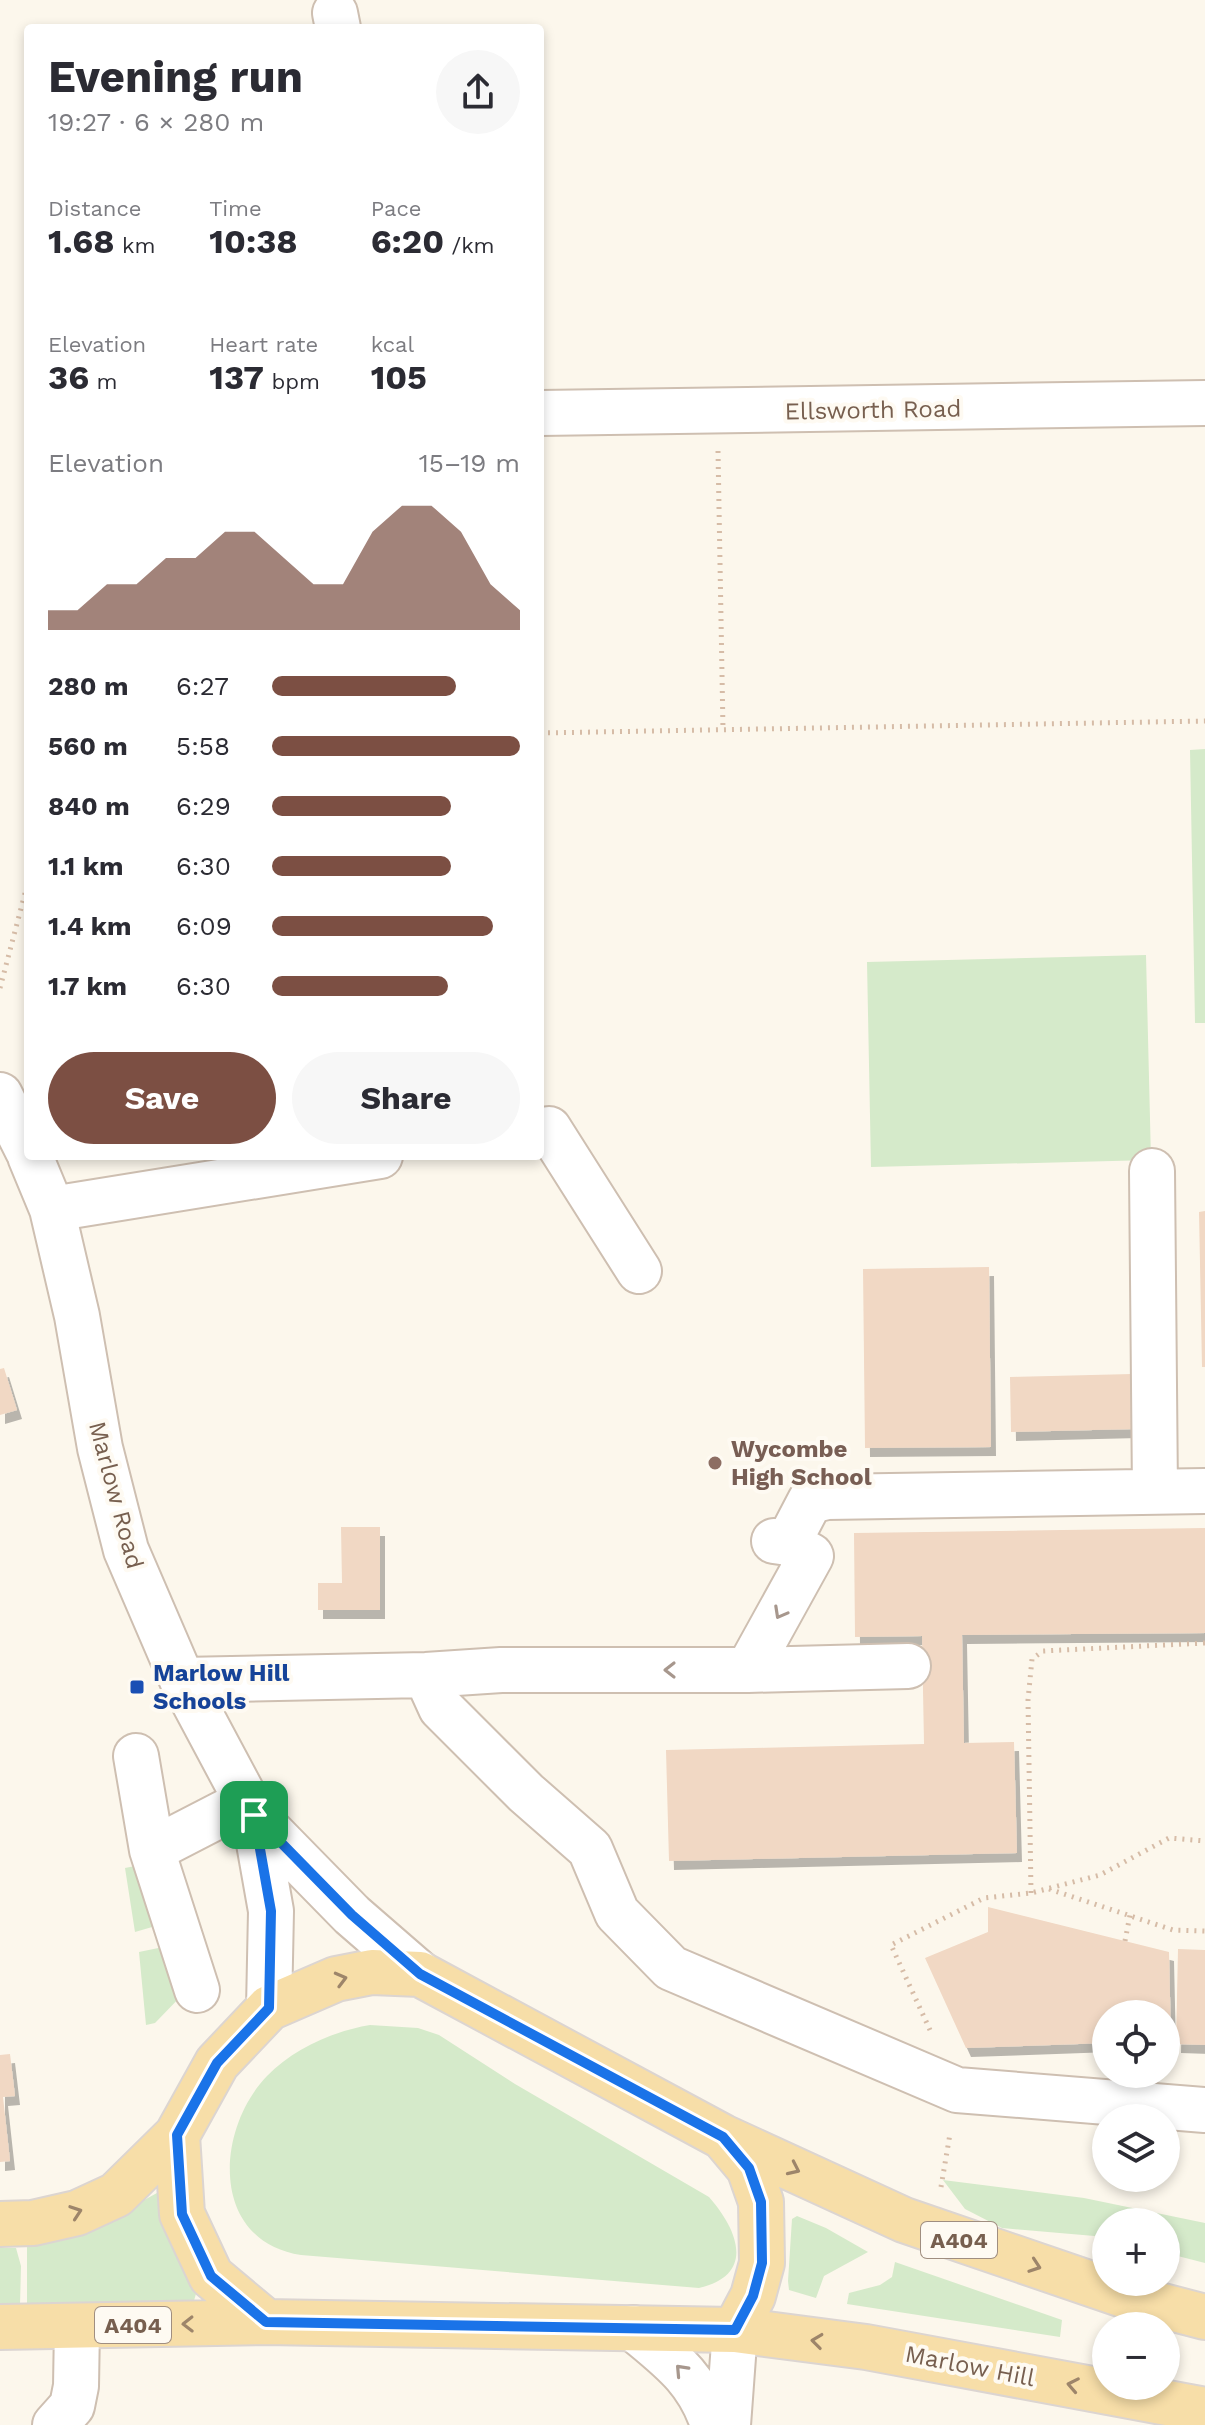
<!DOCTYPE html>
<meta charset="utf-8">
<style>
:root{--surface:#fff;--page:#f7f7f7;--text:#2b2b33;--muted:#7c7c81;--accent:#7c4f43}
body{margin:0;font-family:"Work Sans",sans-serif;background:var(--page);color:var(--text);height:100vh;display:flex;flex-direction:column;font-size:30px;white-space:nowrap}
*{box-sizing:border-box;margin:0}
p{font-size:26px;color:var(--muted)}
.icon{flex:none;width:44px;height:44px;fill:none;stroke:currentColor;stroke-width:2;stroke-linecap:round;stroke-linejoin:round}
.map{position:relative;flex:1;overflow:hidden}
.details{position:absolute;left:24px;top:24px;width:520px;height:1136px;display:flex;flex-direction:column;background:var(--surface);border-radius:8px;box-shadow:0 4px 12px #0003}
.details>*{flex:none}
.buttons{position:absolute;left:1092px;top:2000px;display:grid;gap:16px}
.buttons a{display:grid;place-items:center;width:88px;height:88px;border-radius:50%;background:var(--surface);box-shadow:0 4px 12px #0003;font-size:40px}
.pin{position:absolute;display:grid;place-items:center;width:68px;height:68px;color:#fff;margin:-34px;border-radius:16px;box-shadow:0 4px 12px #0006}
.round{display:grid;place-items:center;flex:none;width:84px;height:84px;border-radius:42px;background:var(--page)}
.overview{display:flex;align-items:center;justify-content:space-between;height:136px;padding:0 24px}
h1{font-size:44px;font-weight:700;line-height:60px}
.stats{display:grid;grid-template-columns:repeat(3,1fr);gap:12px;height:136px;padding:8px 24px}
.stats div{display:grid;align-content:center}
.stats b{font-size:34px;font-weight:700}
.stats small{font-size:22px;font-weight:400}
.stats p{font-size:22px}
.chart{height:224px;padding:16px 24px}
.chart p{display:flex;justify-content:space-between}
.chart svg{width:100%;height:144px;margin-top:8px;fill:var(--accent);opacity:.7}
.primary-button{display:flex;gap:16px;margin-top:auto;padding:16px 24px}
.primary-button a{flex:1;height:92px;border-radius:48px;background:var(--accent);color:#fff;font-size:32px;font-weight:700;line-height:92px;text-align:center}
.primary-button a+a{background:var(--page);color:var(--text)}
ul{padding:0 24px;list-style:none;font-size:26px}
li{display:grid;grid-template-columns:128px 96px 1fr;align-items:center;height:60px}
li i{height:20px;border-radius:10px;background:var(--accent)}
.map>svg:first-child{display:block}
.green{fill:#d5eaca}
.building{fill:#f1d8c4;filter:url(#shadow)}
.lines{fill:none;stroke-linecap:round;stroke-linejoin:round}
.minor-casing{stroke:#cebfb1;stroke-width:48}
.major-casing{stroke:#dcd5d1;stroke-width:48}
.path{stroke:#d6bca7;stroke-width:5;stroke-dasharray:2 6;stroke-linecap:butt}
.minor{stroke:#fff;stroke-width:44}
.major{stroke:#f7dea8;stroke-width:44}
.oneway{stroke:#a7978d}
.oneway2{stroke:#9d856a}
.route-casing{stroke:#fff;stroke-width:16}
.route{stroke:#1a73e8;stroke-width:10}
.education-dot{fill:#8d6e63;stroke:#fefaf2;stroke-width:3}
.transit-dot{fill:#1a4fb4;stroke:#fefaf2;stroke-width:3}
.labels{text-anchor:middle;dominant-baseline:central;stroke-width:8;stroke-linejoin:round;paint-order:stroke}
.shield{fill:#fefaf2;stroke:#a08e80;stroke-width:2}
.shield-label{font-size:22px;font-weight:bold;fill:#775f4f}
.street-label{font-size:24px;fill:#775f4f;stroke:#fefaf2}
.education-label{font-size:24px;font-weight:bold;fill:#785e54;stroke:#fefaf2;text-anchor:start}
.transit-label{font-size:24px;font-weight:bold;fill:#164399;stroke:#fefaf2;text-anchor:start}
</style>
<div class="map">
<svg width="1205" height="2425" viewBox="0 0 1205 2425">
<defs>
<filter id="shadow"><feDropShadow dx="5" dy="9" stdDeviation="0" flood-color="#0004"/></filter>
</defs>
<rect width="100%" height="100%" fill="#fcf7ec"/>
<path class="green" d="M 1205,749 L 1205,1023 L 1195,1023 L 1190,750 Z
M 1146,955 L 1151,1160 L 871,1167 L 867,962 Z
M 145,1864 L 159,1925 L 135,1932 L 125,1868 Z
M 168,1946 L 186,1991 L 155,2023 L 146,2025 L 139,1952 Z
M 370,2025 L 418,2028 L 439,2035 L 515,2084 L 709,2197 C 737,2229 757,2274 699,2288 L 301,2255 C 210,2241 215,2130 267,2076 C 293,2049 334,2031 370,2025 Z
M 943,2180 L 1084,2198 L 1205,2223 L 1205,2263 L 1166,2253 L 1166,2222 L 1106,2222 L 1106,2237 L 1002,2228 L 965,2209 Z
M 157,2193 L 160,2193 L 198,2287 L 193,2304 L 27,2306 L 27,2246 C 81,2242 112,2217 157,2193 Z
M 797,2216 L 826,2228 L 868,2252 L 824,2276 L 816,2298 L 789,2290 L 788,2281 L 792,2219 Z
M 0,2248 L 16,2248 L 21,2266 L 20,2305 L 0,2305 Z
M 895,2262 L 1062,2320 L 1060,2337 L 847,2304 L 849,2293 L 880,2285 L 892,2277 Z"/>
<path class="building" d="M 1205,1211 L 1205,1367 L 1202,1367 L 1199,1212 Z
M 989,1267 L 991,1447 L 865,1448 L 863,1269 Z
M 4,1368 L 17,1410 L 0,1415 L 0,1369 Z
M 1132,1374 L 1134,1429 L 1011,1432 L 1010,1377 Z
M 341,1527 L 380,1527 L 380,1610 L 318,1610 L 318,1583 L 342,1583 Z
M 1205,1528 L 1205,1633 L 962,1635 L 964,1743 L 1014,1742 L 1017,1853 L 669,1861 L 666,1750 L 924,1744 L 922,1636 L 855,1637 L 854,1533 Z
M 988,1907 L 1169,1952 L 1171,2040 L 1166,2041 L 1166,2014 L 1106,2014 L 1106,2043 L 966,2048 L 925,1958 L 988,1932 Z
M 1178,1949 L 1205,1950 L 1205,2045 L 1176,2044 Z
M 10,2054 L 15,2096 L 3,2097 L 10,2161 L 0,2162 L 0,2055 Z"/>
<g class="lines">
<g class="minor-casing">
<path id="minor" d="M 335,13 L 338,28
M 540,413 L 1205,403
M 0,1095 L 28,1151
M 540,1130 L 549,1129 L 639,1271
M 30,1156 L 52,1209 L 77,1316 L 100,1448 L 126,1550 L 182,1680 L 254,1815 L 352,1915 L 420,1974
M 1152,1171 L 1155,1492
M 52,1209 L 380,1156
M 788,1543 L 810,1501 L 827,1497 L 1205,1491
M 748,1670 L 811,1556 L 788,1543 L 774,1541
M 426,1675 L 441,1708 L 526,1793 L 590,1849 L 617,1913 L 671,1968 L 957,2090 L 1205,2110
M 182,1680 L 426,1675 L 501,1670 L 748,1670 L 908,1666
M 136,1756 L 152,1850 L 197,1990
M 254,1815 L 271,1911 L 269,2008
M 152,1850 L 247,1801
M 633,2328 C 669,2358 698,2378 713,2425
M 55,2425 L 72,2406 L 76,2386 L 77,2327
M 728,2425 L 735,2330"/>
</g>
<g class="major-casing">
<path id="major" d="M 177,2135 L 182,2214 L 211,2276 L 266,2322
M 723,2137 L 749,2168 L 761,2202 L 762,2263 L 753,2296 L 735,2330
M 0,2224 L 33,2223 L 77,2213 L 116,2195 L 177,2135 L 217,2063 L 269,2008 L 336,1979 L 372,1972 L 420,1974 L 723,2137 L 904,2220 L 1132,2298 L 1205,2317
M 0,2327 L 266,2322 L 735,2330 L 866,2347 L 1205,2410"/>
</g>
<path class="path" d="M 718,451 L 723,730
M 540,733 L 1205,721
M 0,988 L 28,882
M 1049,1889 L 1173,1930 L 1205,1931
M 1031,1893 L 1028,1700 L 1032,1659 L 1043,1651 L 1205,1643
M 1125,1941 L 1130,1915
M 930,2030 L 891,1945 L 984,1898 L 1031,1893 L 1100,1875 L 1169,1838 L 1205,1841
M 941,2187 L 950,2134"/>
<use href="#minor" class="minor"/>
<use href="#major" class="major"/>
</g>
<defs><path id="oneway-chevron" d="M-2-3.5L2.5 0L-2 3.5" fill="none" stroke-width="1.6" stroke-linecap="round" stroke-linejoin="round" transform="scale(2)"/></defs>
<g class="oneway">
<use href="#oneway-chevron" transform="translate(780 1613) rotate(119)"/>
<use href="#oneway-chevron" transform="translate(670 1670) rotate(180)"/>
<use href="#oneway-chevron" transform="translate(681 2370) rotate(-133)"/>
</g>
<g class="oneway2">
<use href="#oneway-chevron" transform="translate(341 1979) rotate(-15)"/>
<use href="#oneway-chevron" transform="translate(794 2169) rotate(25)"/>
<use href="#oneway-chevron" transform="translate(76 2212) rotate(-19)"/>
<use href="#oneway-chevron" transform="translate(1035 2266) rotate(19)"/>
<use href="#oneway-chevron" transform="translate(188 2324) rotate(179)"/>
<use href="#oneway-chevron" transform="translate(817 2341) rotate(-173)"/>
<use href="#oneway-chevron" transform="translate(1073 2385) rotate(-169)"/>
</g>
<g class="lines">
<g class="route-casing">
<path id="route" d="M 254,1815 L 352,1915 L 420,1974 L 723,2137 L 749,2168 L 761,2202 L 762,2263 L 753,2296 L 735,2330 L 266,2322 L 211,2276 L 182,2214 L 177,2135 L 217,2063 L 269,2008 L 271,1911 Z"/>
</g>
<use href="#route" class="route"/>
</g>
<circle class="education-dot" cx="715" cy="1463" r="8"/>
<rect class="transit-dot" x="129" y="1679" width="16" height="16" rx="4"/>
<g class="labels">
<g class="shield">
<rect x="921" y="2222" width="76" height="36" rx="6"/>
<rect x="95" y="2307" width="76" height="36" rx="6"/>
</g>
<g class="shield-label">
<text x="959" y="2240">A404</text>
<text x="133" y="2325">A404</text>
</g>
<g class="street-label">
<text transform="translate(873 410) rotate(-1)">Ellsworth Road</text>
<text transform="translate(116 1495) rotate(75)">Marlow Road</text>
<text transform="translate(970 2366) rotate(11)">Marlow Hill</text>
</g>
<g class="education-label">
<text x="731" y="1449">Wycombe<tspan x="731" dy="28">High School</tspan></text>
</g>
<g class="transit-label">
<text x="153" y="1673">Marlow Hill<tspan x="153" dy="28">Schools</tspan></text>
</g>
</g>
</svg>
<div class="buttons">
<a><svg class="icon" aria-label="locate" viewBox="0 0 24 24"><circle cx="12" cy="12" r="6"/><path d="M12 2v4M12 18v4M2 12h4M18 12h4"/></svg></a>
<a><svg class="icon" aria-label="layers" viewBox="0 0 24 24"><path d="M12 4l9 5-9 5-9-5zM3 14l9 5 9-5"/></svg></a>
<a>+</a>
<a>−</a>
</div>
<div class="pin" style="left:254px;top:1815px;background:#1e9e55"><svg class="icon" aria-label="arrive" viewBox="0 0 24 24"><path d="M6 21V4h12l-3 4 3 4H6"/></svg></div>
<section class="details">
<div class="overview"><div><h1>Evening run</h1><p>19:27 · 6 × 280 m</p></div><a class="round"><svg class="icon" aria-label="share" viewBox="0 0 24 24"><path d="M12 15V3M7 8l5-5 5 5M5 13v7h14v-7"/></svg></a></div>
<div class="stats">
<div><p>Distance</p><b>1.68<small> km</small></b></div>
<div><p>Time</p><b>10:38</b></div>
<div><p>Pace</p><b>6:20<small> /km</small></b></div>
</div>
<div class="stats">
<div><p>Elevation</p><b>36<small> m</small></b></div>
<div><p>Heart rate</p><b>137<small> bpm</small></b></div>
<div><p>kcal</p><b>105</b></div>
</div>
<div class="chart"><p><span>Elevation</span>15–19 m</p>
<svg viewBox="0 0 160 44" preserveAspectRatio="none"><path d="M0 44V38L10 38L20 30L30 30L40 22L50 22L60 14L70 14L80 22L90 30L100 30L110 14L120 6L130 6L140 14L150 30L160 38V44z"/></svg>
</div>
<ul>
<li><b>280 m</b>6:27<i style="width:74%"></i></li>
<li><b>560 m</b>5:58<i style="width:100%"></i></li>
<li><b>840 m</b>6:29<i style="width:72%"></i></li>
<li><b>1.1 km</b>6:30<i style="width:72%"></i></li>
<li><b>1.4 km</b>6:09<i style="width:89%"></i></li>
<li><b>1.7 km</b>6:30<i style="width:71%"></i></li>
</ul>
<div class="primary-button"><a>Save</a><a>Share</a></div>
</section>
</div>
